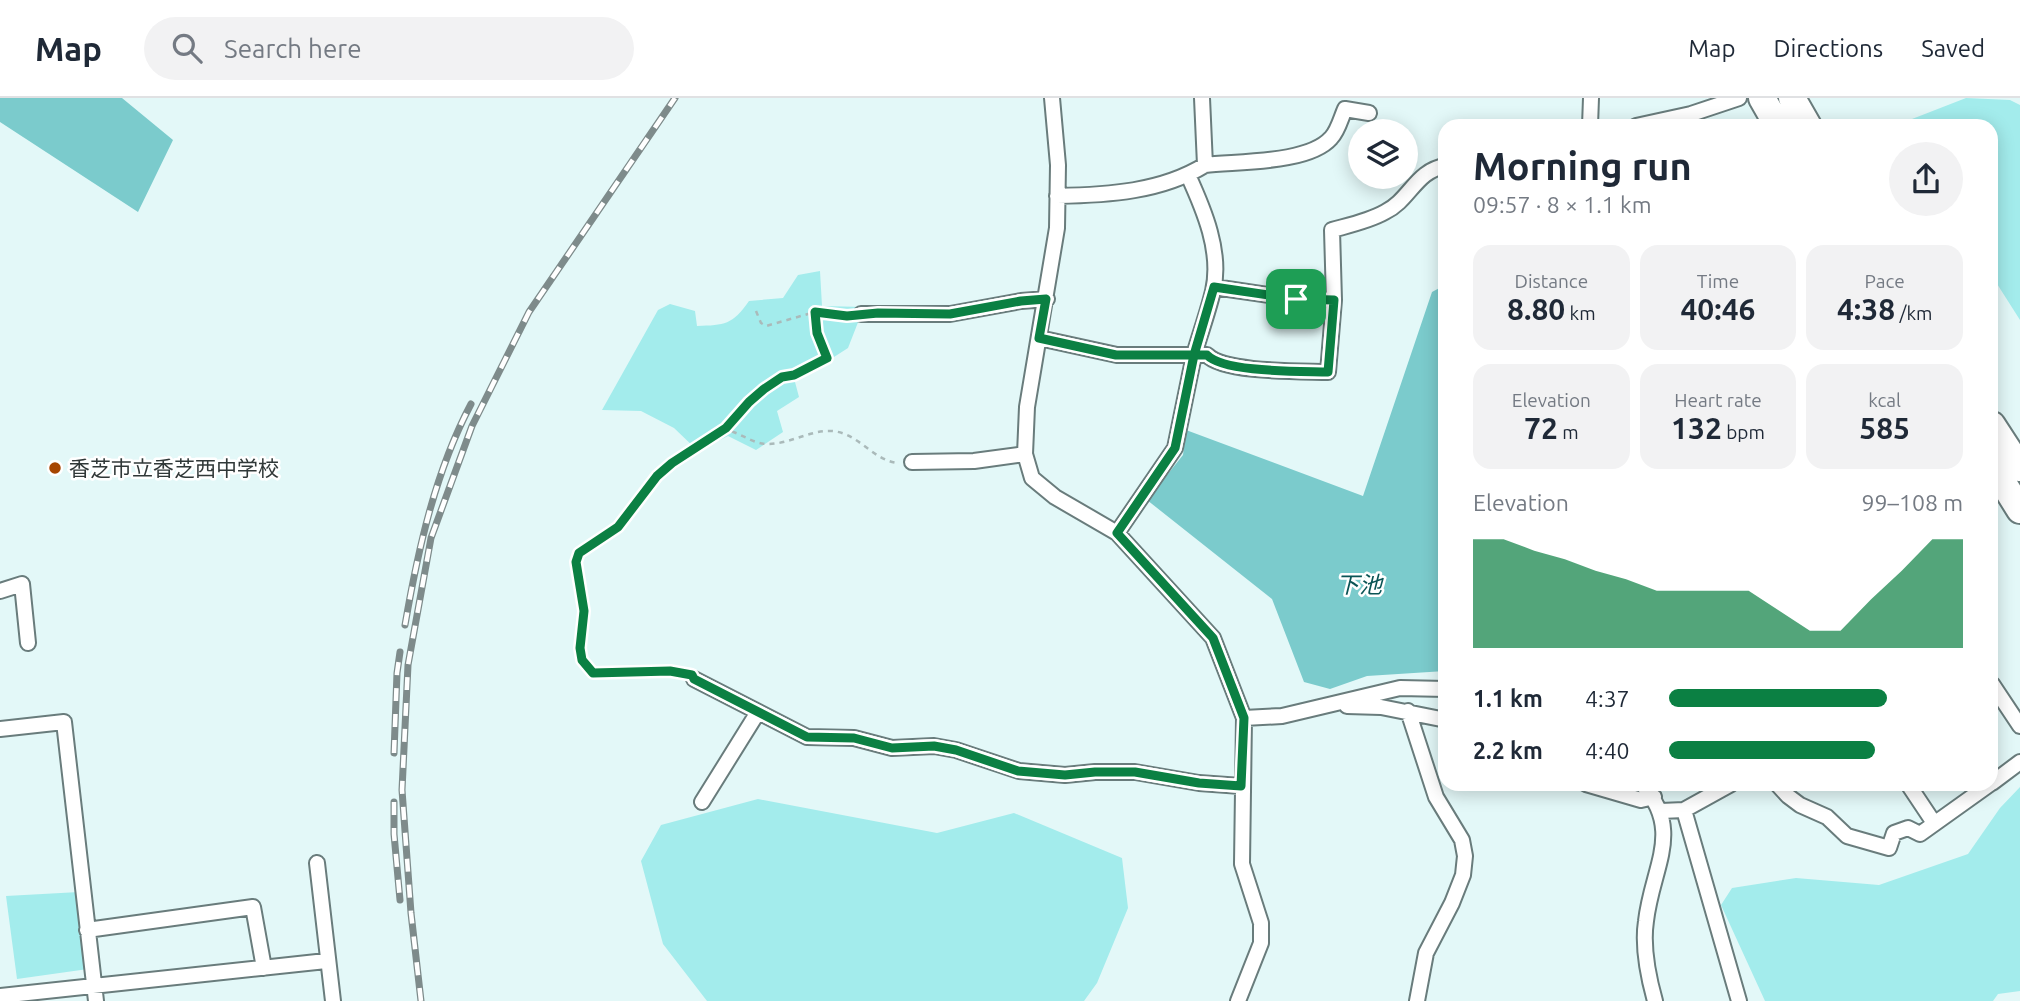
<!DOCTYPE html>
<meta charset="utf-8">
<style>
:root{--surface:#fff;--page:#f2f2f3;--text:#1f2937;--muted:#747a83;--line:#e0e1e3;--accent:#0b8043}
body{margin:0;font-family:Ubuntu,"Noto Sans JP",sans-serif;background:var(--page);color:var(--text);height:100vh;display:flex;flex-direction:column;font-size:26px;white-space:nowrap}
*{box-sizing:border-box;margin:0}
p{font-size:23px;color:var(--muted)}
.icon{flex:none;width:38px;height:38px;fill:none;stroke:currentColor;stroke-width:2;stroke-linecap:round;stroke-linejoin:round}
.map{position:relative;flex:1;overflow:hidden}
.sheet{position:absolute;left:1438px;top:21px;width:560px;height:672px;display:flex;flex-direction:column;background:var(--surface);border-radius:21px;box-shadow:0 4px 18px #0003}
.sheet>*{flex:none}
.controls{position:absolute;left:1348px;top:21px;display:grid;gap:14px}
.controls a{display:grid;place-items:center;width:70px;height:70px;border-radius:50%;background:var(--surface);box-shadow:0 4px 18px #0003;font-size:35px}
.pin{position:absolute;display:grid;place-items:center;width:60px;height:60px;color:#fff;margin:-30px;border-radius:14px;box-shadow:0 4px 10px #0006}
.round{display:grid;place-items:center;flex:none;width:74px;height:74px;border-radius:37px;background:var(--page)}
.head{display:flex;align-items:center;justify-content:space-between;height:119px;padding:0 35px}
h1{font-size:38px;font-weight:700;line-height:52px}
.metrics{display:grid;grid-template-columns:repeat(3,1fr);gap:10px;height:119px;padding:7px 35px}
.metrics div{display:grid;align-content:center;border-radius:18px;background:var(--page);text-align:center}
.metrics b{font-size:30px;font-weight:700}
.metrics small{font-size:19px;font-weight:400}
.metrics p{font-size:19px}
.chart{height:196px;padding:14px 35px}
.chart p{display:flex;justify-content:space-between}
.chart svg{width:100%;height:126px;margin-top:7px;fill:var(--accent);opacity:.7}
ul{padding:0 35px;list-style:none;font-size:23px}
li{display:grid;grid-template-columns:112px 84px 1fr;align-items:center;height:52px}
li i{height:18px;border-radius:9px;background:var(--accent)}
header{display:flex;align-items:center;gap:42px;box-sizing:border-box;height:98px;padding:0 35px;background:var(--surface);border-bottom:2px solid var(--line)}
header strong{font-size:33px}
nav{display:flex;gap:38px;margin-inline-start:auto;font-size:24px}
.search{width:490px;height:63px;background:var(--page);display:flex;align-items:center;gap:18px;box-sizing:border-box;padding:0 24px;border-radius:38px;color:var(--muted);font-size:26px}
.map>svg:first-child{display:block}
.green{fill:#a3ecec}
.water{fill:#7bcbcc}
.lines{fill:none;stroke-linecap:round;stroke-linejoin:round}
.minor-casing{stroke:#697c7c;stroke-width:18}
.motorway-casing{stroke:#697c7c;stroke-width:30}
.path{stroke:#aababa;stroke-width:2.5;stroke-dasharray:5 5;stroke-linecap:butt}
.minor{stroke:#fff;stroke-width:14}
.motorway{stroke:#fff;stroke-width:26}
.rail-casing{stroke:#7e8b8b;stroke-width:7}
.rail{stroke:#fff;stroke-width:4.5;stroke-dasharray:13;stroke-linecap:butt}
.route-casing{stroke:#fff;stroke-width:14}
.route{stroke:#0b8043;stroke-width:9}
.poi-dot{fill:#a64500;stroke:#fff;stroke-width:2.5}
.labels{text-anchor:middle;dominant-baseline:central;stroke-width:5;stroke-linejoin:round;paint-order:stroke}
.poi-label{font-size:21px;fill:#303838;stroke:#fff;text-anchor:start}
.water-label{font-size:23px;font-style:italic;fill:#0a5455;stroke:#fff}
</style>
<header>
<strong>Map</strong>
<div class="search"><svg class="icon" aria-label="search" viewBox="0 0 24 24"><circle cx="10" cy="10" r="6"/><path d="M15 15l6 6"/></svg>Search here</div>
<nav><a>Map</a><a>Directions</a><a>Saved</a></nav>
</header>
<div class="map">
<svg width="2020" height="903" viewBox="0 0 2020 903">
<rect width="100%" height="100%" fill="#e3f8f8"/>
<path class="green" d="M 1966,0 L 2010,2 L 2020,7 L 2020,222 L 1992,178 L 1992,28 L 1908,28 L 1912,21 Z
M 820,173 L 822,208 L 864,209 L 848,250 L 795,284 L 799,299 L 777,313 L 783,334 L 756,352 L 728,338 L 698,353 L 674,330 L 641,313 L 602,312 L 658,212 L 670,206 L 695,213 L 697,228 C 725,227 732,227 749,203 L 783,200 L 798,177 Z
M 2020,689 L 2020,893 L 1998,896 L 1993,903 L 1765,903 L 1721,807 L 1732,790 L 1796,780 L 1879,787 L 1968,756 L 2000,710 Z
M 758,701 L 937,735 L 1014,715 L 1122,760 L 1128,810 L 1097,885 L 1084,903 L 707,903 L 663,846 L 641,763 L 661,727 Z
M 79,794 L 88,871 L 17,881 L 6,798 Z"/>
<path class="water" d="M 0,0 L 122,0 L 173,42 L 138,114 L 0,24 Z
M 1445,187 L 1445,573 L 1367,578 L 1330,591 L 1304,584 L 1272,501 L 1147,402 L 1183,357 L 1186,332 L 1363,398 L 1432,194 Z"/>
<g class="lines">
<g class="minor-casing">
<path id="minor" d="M 1052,0 L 1058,67 L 1057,130 L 1027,309 L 1025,356 L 1032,380 L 1055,399 L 1117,435 L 1213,540 L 1244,620 L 1242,766 L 1261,825 L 1261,845 L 1238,903
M 1590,28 L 1591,0
M 1636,28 L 1691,16 L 1739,0
M 1205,67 C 1237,63 1308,66 1331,40 C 1338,33 1341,20 1345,11 L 1369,15
M 1057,98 C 1108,97 1161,94 1205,67 L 1202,0
M 1214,189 L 1296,201 L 1334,202
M 861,216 L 950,216 L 1021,203 L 1047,201
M 1039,240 L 1117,257 L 1194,257 C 1200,236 1208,214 1213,193 C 1222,154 1204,112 1188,77
M 912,364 L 974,363 L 1025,356
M 1117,435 L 1175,350 L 1194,257 L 1207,257 C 1224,275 1302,273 1328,274 L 1334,202 L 1332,132 C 1350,127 1369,123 1385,114 C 1410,102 1416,72 1446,68
M 0,493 L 22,486 L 28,545
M 694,581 L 807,639 L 854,640 L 892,650 L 934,648 L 956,652 L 1019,673 L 1065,677 L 1095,674 L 1135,674 L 1199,685 L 1241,688
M 1992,586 L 2020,628
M 1347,608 L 1381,609 L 1446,622
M 1408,613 L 1436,699 L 1462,742 L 1465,758 L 1463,777 L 1452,805 L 1426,855 L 1417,903
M 1244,620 L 1282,618 L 1400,590 L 1446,591
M 0,631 L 64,624 L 96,903
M 1992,685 L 2020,664
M 1586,686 L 1641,702 L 1654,699
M 1642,686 C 1684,733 1652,769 1646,823 C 1642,849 1648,878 1655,903
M 1777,686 L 1788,698 L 1800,707 L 1827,719 L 1847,738 L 1889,750 L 1894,735 L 1908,730 L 1920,736 L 1990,686
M 1908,686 L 1934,725
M 702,704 L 758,614
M 1684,712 L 1739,903
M 1661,713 L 1684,712 L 1731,686
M 317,765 L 333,903
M 87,832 L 253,809 L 264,870
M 0,898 L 326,863"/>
</g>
<g class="motorway-casing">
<path id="motorway" d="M 1762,0 L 1778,28
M 1792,0 L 1808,28
M 1992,327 L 2020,370
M 1992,367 L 2020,412"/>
</g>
<path class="path" d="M 756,213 L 761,225 L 766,228 L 815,214 L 847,218
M 722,332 C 739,332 750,346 768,346 C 790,346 810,332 831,333 C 858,334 873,363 898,365
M 682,575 L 651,573 L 606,576 L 593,575 L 587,569 L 582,562 L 580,549 L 584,513 L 576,464 L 579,455 L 618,429 L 657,378 L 691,350 L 726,330 L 749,304 L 764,291 L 782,280 L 795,277 L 827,260 L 817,235 L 815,214"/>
<use href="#minor" class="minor"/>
<use href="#motorway" class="motorway"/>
<g class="rail-casing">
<path id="rail" d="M 405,527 C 418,452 435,374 471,306
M 394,655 L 397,575 L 400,554
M 394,704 L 394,736 L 400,802
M 421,903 L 411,815 L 402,692 L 408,567 L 431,440 L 472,328 L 529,214 L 675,0"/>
</g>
<use href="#rail" class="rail"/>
</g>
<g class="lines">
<g class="route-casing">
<path id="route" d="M 1296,201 L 1214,189 L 1194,257 L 1116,257 L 1039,240 L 1046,201 L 1021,203 L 950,216 L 878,215 L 847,218 L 815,214 L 817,235 L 827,260 L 794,277 L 782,279 L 764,291 L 749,304 L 726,330 L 672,365 L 657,378 L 618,429 L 579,455 L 576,464 L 584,513 L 580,550 L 582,562 L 593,575 L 670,573 L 692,577 L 694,581 L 807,639 L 854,640 L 892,650 L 934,648 L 956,652 L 1018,673 L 1065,677 L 1095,674 L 1135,674 L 1199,685 L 1241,688 L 1244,620 L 1213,540 L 1117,435 L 1175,350 L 1194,257 L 1207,257 C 1224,275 1302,273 1328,274 L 1334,202 L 1296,201"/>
</g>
<use href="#route" class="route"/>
</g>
<circle class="poi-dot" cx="55" cy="370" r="7"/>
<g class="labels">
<g class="poi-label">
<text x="69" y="370">香芝市立香芝西中学校</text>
</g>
<g class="water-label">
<text x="1359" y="486">下池</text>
</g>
</g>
</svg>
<div class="controls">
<a><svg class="icon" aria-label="layers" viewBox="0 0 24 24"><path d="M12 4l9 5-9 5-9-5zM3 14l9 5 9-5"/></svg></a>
</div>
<div class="pin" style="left:1296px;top:201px;background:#1e9e55"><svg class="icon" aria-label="arrive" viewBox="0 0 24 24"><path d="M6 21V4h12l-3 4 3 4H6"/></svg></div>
<section class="sheet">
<div class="head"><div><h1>Morning run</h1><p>09:57 · 8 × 1.1 km</p></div><a class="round"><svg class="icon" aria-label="share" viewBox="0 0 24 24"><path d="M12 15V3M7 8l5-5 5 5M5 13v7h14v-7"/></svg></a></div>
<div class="metrics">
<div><p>Distance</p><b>8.80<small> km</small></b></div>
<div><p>Time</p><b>40:46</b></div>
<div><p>Pace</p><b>4:38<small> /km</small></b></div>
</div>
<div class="metrics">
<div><p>Elevation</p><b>72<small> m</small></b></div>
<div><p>Heart rate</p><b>132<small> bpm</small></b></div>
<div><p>kcal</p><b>585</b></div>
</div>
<div class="chart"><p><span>Elevation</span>99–108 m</p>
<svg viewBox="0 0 160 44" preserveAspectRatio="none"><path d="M0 44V6L10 6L20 10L30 13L40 17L50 20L60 24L70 24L80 24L90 24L100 31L110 38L120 38L130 27L140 17L150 6L160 6V44z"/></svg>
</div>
<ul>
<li><b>1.1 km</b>4:37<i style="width:74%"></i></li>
<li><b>2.2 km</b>4:40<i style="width:70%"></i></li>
</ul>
</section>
</div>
